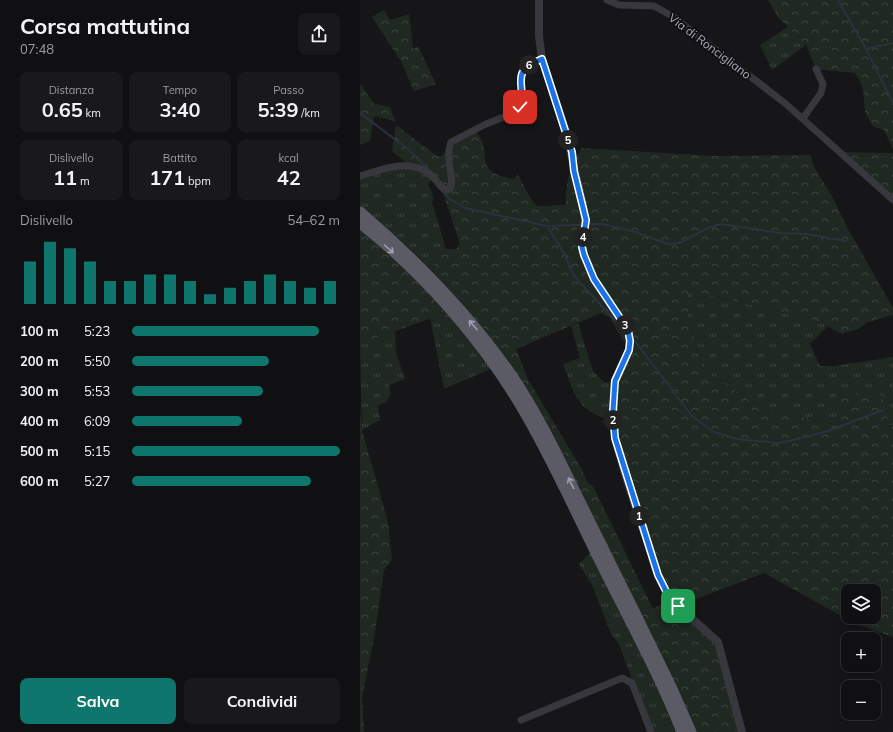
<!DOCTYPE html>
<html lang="it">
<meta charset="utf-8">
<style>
:root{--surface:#101012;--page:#19191b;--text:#f1f3f6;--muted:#9c9d9f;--line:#303032;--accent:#0f766e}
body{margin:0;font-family:Mulish,sans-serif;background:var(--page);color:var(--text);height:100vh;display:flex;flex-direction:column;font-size:15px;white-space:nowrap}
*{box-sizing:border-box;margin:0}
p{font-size:13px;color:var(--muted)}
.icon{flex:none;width:22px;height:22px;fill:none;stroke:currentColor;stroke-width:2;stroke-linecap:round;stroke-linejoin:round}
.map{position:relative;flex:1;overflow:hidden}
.sheet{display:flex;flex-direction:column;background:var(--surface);width:360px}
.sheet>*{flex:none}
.fabs{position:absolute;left:481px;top:584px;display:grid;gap:8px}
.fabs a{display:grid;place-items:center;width:40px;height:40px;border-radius:8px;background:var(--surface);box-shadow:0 4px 16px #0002,0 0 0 1px var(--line);font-size:20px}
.pin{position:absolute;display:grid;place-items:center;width:34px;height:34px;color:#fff;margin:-17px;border-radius:8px;box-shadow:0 2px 6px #0006}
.km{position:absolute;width:20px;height:20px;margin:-10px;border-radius:50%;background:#222;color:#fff;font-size:11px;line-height:20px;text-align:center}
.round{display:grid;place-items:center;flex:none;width:42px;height:42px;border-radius:8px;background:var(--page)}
.headline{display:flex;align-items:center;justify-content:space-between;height:68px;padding:0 20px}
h1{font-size:22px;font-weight:700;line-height:30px}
.stats{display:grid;grid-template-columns:repeat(3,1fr);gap:6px;height:68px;padding:4px 20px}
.stats div{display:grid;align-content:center;border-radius:8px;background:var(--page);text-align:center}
.stats b{font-size:20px;font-weight:700}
.stats small{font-size:11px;font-weight:400}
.stats p{font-size:11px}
.chart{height:112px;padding:8px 20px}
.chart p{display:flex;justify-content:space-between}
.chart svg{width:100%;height:72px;margin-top:4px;stroke:var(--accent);stroke-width:6}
.primary-button{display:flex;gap:8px;margin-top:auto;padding:8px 20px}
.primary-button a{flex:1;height:46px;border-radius:8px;background:var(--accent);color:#fff;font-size:16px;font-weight:700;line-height:46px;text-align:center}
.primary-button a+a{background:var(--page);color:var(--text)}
ul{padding:0 20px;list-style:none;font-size:13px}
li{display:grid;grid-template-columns:64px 48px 1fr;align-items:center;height:30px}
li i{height:10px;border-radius:5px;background:var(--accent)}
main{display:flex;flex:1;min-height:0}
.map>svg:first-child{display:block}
.grass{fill:url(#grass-tufts)}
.forest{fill:url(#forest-crowns);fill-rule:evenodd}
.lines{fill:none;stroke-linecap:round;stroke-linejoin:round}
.stream{stroke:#2b313d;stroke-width:2}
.minor{stroke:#37373d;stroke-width:7}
.tertiary{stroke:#37373d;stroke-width:8}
.trunk{stroke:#5b5b66;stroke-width:11}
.oneway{stroke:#9fa1b1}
.route-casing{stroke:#fff;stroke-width:8}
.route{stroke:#1a73e8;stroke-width:5}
.labels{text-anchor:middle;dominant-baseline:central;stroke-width:4;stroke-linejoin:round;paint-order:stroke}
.street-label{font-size:12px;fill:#a7a9b9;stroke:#111113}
</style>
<main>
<section class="sheet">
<div class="headline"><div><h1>Corsa mattutina</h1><p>07:48</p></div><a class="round"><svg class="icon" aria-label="share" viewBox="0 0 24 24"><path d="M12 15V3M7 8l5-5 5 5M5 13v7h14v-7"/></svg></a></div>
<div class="stats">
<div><p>Distanza</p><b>0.65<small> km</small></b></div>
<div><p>Tempo</p><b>3:40</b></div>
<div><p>Passo</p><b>5:39<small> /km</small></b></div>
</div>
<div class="stats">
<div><p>Dislivello</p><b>11<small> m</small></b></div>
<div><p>Battito</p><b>171<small> bpm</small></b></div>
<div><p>kcal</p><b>42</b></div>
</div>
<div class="chart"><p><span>Dislivello</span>54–62 m</p>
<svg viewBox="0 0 160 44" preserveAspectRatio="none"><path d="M5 44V18M15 44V6M25 44V10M35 44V18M45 44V30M55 44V30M65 44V26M75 44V26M85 44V30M95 44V38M105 44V34M115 44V30M125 44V26M135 44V30M145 44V34M155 44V30"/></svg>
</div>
<ul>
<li><b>100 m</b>5:23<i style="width:90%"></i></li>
<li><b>200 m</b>5:50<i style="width:66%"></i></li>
<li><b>300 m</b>5:53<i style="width:63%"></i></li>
<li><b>400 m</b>6:09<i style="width:53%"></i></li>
<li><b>500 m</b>5:15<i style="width:100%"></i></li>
<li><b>600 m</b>5:27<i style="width:86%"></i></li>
</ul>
<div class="primary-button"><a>Salva</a><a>Condividi</a></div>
</section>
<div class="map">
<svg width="533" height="732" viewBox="0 0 533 732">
<defs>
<pattern id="grass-tufts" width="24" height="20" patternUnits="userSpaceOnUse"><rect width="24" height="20" fill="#202822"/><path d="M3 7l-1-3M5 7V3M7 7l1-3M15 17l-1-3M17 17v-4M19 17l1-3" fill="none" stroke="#3e4440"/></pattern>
<pattern id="forest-crowns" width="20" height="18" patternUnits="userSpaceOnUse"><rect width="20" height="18" fill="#202822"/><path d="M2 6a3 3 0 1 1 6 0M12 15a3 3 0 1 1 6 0" fill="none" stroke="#3e4440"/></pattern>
</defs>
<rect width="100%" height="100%" fill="#161618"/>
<path class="grass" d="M 428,27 L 446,45 L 412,70 L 400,45 Z
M 49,165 L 74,177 L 68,184 L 74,198 L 72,202 L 86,249 L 68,275 L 0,212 L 0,176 Z
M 328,290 L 458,321 L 468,326 L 450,344 L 460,366 L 474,366 L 533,357 L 533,425 L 478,425 L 403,408 L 344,371 L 328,318 Z
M 91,311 L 135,367 L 84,389 L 70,317 Z
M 218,323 L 233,371 L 245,383 L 255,381 L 254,422 C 215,408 217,400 203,364 L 220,358 L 211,326 Z
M 35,331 L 36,353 L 45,379 L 29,385 L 31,394 L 26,402 L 18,405 L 20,420 L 2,430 L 0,344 Z
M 234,549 L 322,732 L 291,732 L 259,644 L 251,634 L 233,587 L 219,564 Z"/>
<path class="forest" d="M 408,0 L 533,0 L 533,149 L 524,130 L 514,127 C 511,122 505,115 505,110 C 503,93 505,88 495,73 L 456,69 L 446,45 L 418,17 Z
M 24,10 L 30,20 L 49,14 L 53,49 L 58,46 L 76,84 L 54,91 L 42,63 L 12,17 Z
M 0,84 L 14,104 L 30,107 L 35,121 L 14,116 L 10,141 L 0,145 Z
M 36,125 L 77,156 L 82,156 L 91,142 L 114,130 C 137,152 108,171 153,179 L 158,175 L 169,196 L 177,206 L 206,205 C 206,181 209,169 222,148 L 353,156 L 451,155 L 453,165 L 473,198 L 487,227 L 533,308 L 533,315 L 508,322 L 498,329 L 482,334 L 458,321 L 328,290 L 328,318 L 344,371 L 403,408 L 477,425 L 480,394 L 522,395 L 529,426 L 533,425 L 533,637 L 494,623 L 404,573 L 318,606 L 358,642 L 382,732 L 331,732 L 185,432 L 68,275 L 86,249 L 96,249 L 100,244 L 81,187 L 74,177 L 49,165 L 32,151 ZM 241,313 L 250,318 L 269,350 L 255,381 L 255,438 L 306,591 L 311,598 L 293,609 L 233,486 L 227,482 L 222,470 L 168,379 L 156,349 ZM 488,591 L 514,591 L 514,617 L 488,617 Z
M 480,152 L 533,153 L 533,200 Z
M 0,223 L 91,311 L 0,344 Z
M 0,408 L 2,430 L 28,522 L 32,560 L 24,570 L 15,633 L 2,697 L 4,732 L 0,732 Z"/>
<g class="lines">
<path class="stream" d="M 478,0 L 506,49 L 533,103
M 506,49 L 533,43
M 0,113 L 49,150 L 70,171
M 77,186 L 90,199 L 105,208 L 187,226 L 219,225
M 231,224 L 243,224 L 275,232 L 308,244 L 319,243 L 348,228 L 361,224 L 420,233 L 446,234 L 486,241
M 187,226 L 204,253 L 214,276 L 261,327
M 274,340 L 333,417 L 354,432 L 377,439 L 417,443 L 429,441 L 468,431 L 523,410"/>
<path class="minor" d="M 247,0 L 259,5 L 294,6 L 312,16 L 426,104 L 533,200
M 443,118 L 461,93 L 463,84 L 456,69
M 0,176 C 23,169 48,158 70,174 C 76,179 79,186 86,190 L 90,189 C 96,180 84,159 91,142 L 126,124 L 156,112 C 172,90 143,75 182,59
M 161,720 L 262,678 L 272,683 L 291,732"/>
<path class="tertiary" d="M 179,0 L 179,36 L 182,59 L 206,132 L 224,209 L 225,220 L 222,247 L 224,255 L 234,279 L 268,330 L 270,341 L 269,351 L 255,381 L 253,411 L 255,438 L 265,474 L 298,575 L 306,591 L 318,606 L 358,642 L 382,732"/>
<path class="trunk" d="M 0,212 C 57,261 109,314 152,376 C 179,416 200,461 221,504 C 252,566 282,627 312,689 L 331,732
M 0,223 C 63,273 120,337 161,406 C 192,458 217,515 244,569 C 271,623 300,676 322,732"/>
</g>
<defs><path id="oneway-shaft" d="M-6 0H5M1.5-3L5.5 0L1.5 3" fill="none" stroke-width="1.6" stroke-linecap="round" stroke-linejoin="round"/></defs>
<g class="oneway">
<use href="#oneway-shaft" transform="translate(29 249) rotate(42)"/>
<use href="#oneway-shaft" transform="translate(113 325) rotate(-131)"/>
<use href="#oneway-shaft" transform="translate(211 483) rotate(-116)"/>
</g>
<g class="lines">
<g class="route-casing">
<path id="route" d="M 160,107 C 167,82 148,73 182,59 L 212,152 L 214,171 L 226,220 L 222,247 L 224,255 L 234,279 L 268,330 L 270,341 L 269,350 L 255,381 L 253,411 L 255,438 L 298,575 L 306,591 L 318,606"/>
</g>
<use href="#route" class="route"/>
</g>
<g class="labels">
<g class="street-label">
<text transform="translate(350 46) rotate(37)">Via di Roncigliano</text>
</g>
</g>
</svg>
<div class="fabs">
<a><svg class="icon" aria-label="layers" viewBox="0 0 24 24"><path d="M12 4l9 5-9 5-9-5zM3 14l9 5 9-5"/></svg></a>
<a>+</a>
<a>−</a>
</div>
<div class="pin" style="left:318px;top:606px;background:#1e9e55"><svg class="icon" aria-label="arrive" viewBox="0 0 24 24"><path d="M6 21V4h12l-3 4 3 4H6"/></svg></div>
<div class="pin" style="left:160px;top:107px;background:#d93025"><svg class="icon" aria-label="check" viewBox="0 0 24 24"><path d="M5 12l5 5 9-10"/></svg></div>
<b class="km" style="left:279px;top:516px">1</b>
<b class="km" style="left:253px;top:420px">2</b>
<b class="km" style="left:265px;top:325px">3</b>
<b class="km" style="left:223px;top:237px">4</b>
<b class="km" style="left:208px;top:140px">5</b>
<b class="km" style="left:169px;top:65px">6</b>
</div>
</main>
